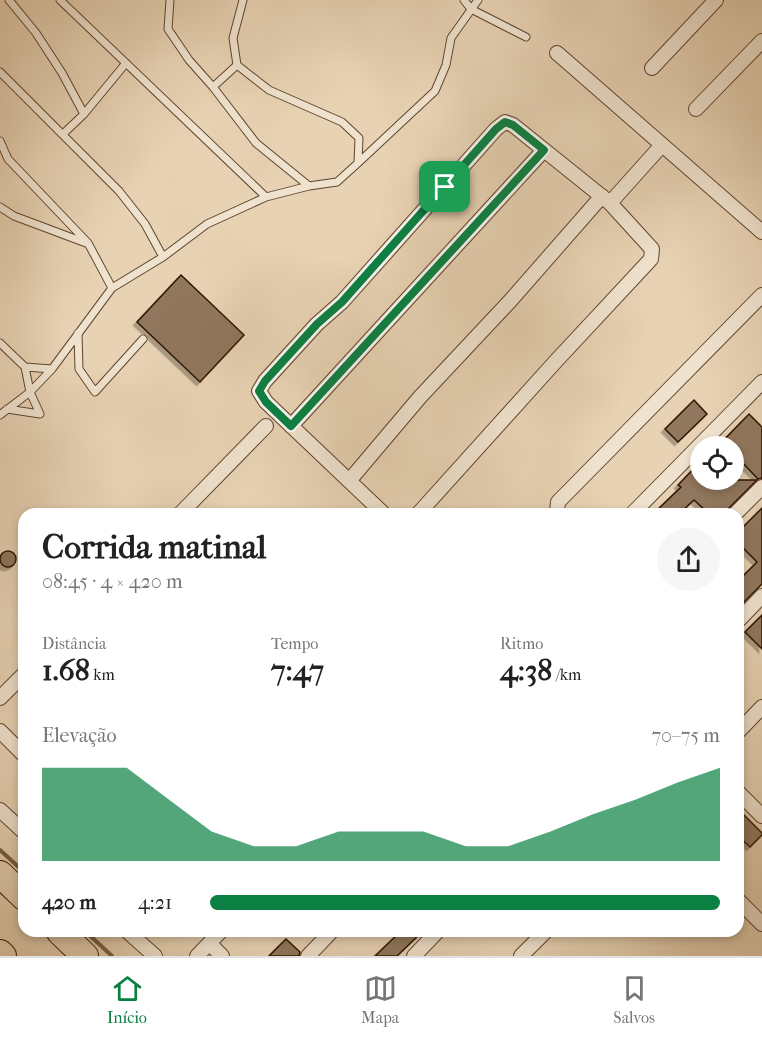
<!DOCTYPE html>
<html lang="pt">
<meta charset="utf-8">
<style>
:root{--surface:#fff;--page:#f6f6f6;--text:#222;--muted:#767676;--line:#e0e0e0;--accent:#0b8043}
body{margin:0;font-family:"IM FELL French Canon",serif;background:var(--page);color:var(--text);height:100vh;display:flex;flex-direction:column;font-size:22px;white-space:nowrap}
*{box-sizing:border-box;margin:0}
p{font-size:20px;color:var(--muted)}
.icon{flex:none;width:33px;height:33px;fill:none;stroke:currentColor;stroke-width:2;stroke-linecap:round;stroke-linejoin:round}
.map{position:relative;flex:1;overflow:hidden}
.details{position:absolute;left:18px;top:508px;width:726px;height:429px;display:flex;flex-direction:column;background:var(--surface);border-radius:18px;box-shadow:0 3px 9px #0003}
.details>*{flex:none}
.controls{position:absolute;left:690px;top:436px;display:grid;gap:12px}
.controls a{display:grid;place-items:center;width:54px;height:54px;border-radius:50%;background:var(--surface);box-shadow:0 3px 9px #0003;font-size:30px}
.pin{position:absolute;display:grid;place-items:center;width:51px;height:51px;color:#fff;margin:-26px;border-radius:12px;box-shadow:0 3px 9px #0006}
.round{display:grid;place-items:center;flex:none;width:63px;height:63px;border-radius:32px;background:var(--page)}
.head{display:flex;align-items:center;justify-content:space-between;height:102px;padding:0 24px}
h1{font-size:33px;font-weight:800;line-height:45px}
.figures{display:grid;grid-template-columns:repeat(3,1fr);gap:9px;height:102px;padding:6px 24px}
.figures div{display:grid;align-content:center}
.figures b{font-size:30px;font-weight:800}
.figures small{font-size:16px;font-weight:400}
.figures p{font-size:16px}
.chart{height:168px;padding:12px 24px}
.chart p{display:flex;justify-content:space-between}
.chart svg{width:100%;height:108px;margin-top:6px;fill:var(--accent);opacity:.7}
ul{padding:0 24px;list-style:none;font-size:20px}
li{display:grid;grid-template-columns:96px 72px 1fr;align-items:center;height:45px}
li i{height:15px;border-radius:8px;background:var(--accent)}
.tabs{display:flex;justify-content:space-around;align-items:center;height:84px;border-top:2px solid var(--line);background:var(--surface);font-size:16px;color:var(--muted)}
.tabs a{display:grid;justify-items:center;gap:3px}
.tabs .on{color:var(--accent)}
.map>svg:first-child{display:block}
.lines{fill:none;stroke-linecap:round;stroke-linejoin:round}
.stream{stroke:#795f47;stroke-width:4}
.building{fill:#90775d;stroke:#321400;stroke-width:1.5;filter:url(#shadow)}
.service-casing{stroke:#5f442d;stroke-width:9}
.minor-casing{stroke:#5f442d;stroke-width:16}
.motorway-casing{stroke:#321400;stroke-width:28}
.service{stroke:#efe2ce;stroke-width:7}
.minor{stroke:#efe2ce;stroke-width:14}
.motorway{stroke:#e7d2b3;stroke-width:26}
.route-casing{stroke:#fff;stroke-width:12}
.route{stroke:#0b8043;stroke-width:8}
</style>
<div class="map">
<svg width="762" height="956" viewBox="0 0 762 956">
<defs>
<filter id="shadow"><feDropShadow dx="-3.5" dy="3.5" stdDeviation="0" flood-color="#0004"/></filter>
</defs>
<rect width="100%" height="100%" fill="#e7d2b3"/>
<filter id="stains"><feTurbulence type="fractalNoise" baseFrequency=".00333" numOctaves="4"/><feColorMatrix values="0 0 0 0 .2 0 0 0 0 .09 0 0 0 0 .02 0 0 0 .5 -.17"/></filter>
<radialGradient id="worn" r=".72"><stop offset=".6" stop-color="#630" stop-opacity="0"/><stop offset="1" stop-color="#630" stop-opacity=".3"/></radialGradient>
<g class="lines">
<path class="stream" d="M 0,850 L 24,872
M 86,932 L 112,956"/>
</g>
<path class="building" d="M 181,275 L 244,335 L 200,382 L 137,322 Z
M 694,400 L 707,414 L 678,442 L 665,429 Z
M 749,414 L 762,427 L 762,478 L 758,479 L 734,454 L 734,447 L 717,447 Z
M 700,462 L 700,480 L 757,480 L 723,514 L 709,514 L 694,500 L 679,514 L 653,514 L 681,487 L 678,485 Z
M 762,508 L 762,584 L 738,608 L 738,581 L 757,562 L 738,543 L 738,532 Z
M0 559a8 8 0 1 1 16 0a8 8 0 1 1-16 0Z
M 762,615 L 762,649 L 745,632 Z
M 738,809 L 762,833 L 762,835 L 750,847 L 738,836 Z
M 400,932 L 422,932 L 397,956 L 375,956 Z
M 286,939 L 300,952 L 299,956 L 269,956 Z"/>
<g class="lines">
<g class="service-casing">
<path id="service" d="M 9,0 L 36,33 L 62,73 L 84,114
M 60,0 L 266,197
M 170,0 L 168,29 L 189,60 L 213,87 L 256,143 L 309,186
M 464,0 L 471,9 L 526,37
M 0,72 L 119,191 L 145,224 L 163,257
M 213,87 L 237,65
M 63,134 L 84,114 L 126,63
M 0,141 L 8,159 L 88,243 L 112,288
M 358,163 L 435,91 L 446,65 L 451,38 L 478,0
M 0,207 L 14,216 L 86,243
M 78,333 L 79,369 L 95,392 L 143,339
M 0,343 L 25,367 L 30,392 L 40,414 L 7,409
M 25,367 L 52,369
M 0,415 L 30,392 L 52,369 L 112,288 L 163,257 L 207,224 L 266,197 L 309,186 L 337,182 L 358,163 L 359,138 L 342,122 L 269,90 L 237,65 L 233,38 L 243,0"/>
</g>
<g class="minor-casing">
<path id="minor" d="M 557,53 L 762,232
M 652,68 L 716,0
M 696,109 L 762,41
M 291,426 L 544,150
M 349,481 L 420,397 L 511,300 L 602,196
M 180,514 L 266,426
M 384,514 L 266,402 L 259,391 L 265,381 L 317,324 L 342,302 L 496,129 L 505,122 L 513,125 L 610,203 L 662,145
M 418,514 L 556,361 L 651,259 L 652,249 L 610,203
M 559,514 L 557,512 L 558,502 L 762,295
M 632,514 L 762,382
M 735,514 L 762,487
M 738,621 L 762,596
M 0,698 L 24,674
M 0,731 L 24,755
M 738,732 L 762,707
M 738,792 L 762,816
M 0,810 L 24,832
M 738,900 L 762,924
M 128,932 L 155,956
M 210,944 L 222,956
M 197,956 L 220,932
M 308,956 L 331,932
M 414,956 L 437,932
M 521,956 L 545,932"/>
</g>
<g class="motorway-casing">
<path id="motorway" d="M 0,874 L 24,897
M 60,932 L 85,956
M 0,953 L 3,956"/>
</g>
<use href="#service" class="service"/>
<use href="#minor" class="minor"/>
<use href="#motorway" class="motorway"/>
</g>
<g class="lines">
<g class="route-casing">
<path id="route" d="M 505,122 L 513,125 L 544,150 L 291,426 L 266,402 L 259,391 L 265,381 L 317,324 L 342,302 L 496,129 Z"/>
</g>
<use href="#route" class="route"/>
</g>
<rect width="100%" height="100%" filter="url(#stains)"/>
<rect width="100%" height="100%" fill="url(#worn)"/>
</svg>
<div class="controls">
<a><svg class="icon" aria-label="locate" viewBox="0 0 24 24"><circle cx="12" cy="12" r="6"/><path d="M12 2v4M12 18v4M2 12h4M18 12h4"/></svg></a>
</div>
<div class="pin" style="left:445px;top:187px;background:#1e9e55"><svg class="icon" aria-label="arrive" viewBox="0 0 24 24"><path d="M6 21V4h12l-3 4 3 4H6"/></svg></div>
<section class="details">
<div class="head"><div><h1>Corrida matinal</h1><p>08:45 · 4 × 420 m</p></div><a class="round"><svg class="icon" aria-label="share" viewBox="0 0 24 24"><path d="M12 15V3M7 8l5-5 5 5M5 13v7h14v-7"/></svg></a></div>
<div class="figures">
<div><p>Distância</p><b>1.68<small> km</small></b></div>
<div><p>Tempo</p><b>7:47</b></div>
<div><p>Ritmo</p><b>4:38<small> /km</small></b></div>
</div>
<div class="chart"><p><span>Elevação</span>70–75 m</p>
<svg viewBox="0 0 160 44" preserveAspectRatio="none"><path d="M0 44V6L10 6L20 6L30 19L40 32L50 38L60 38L70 32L80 32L90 32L100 38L110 38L120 32L130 25L140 19L150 12L160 6V44z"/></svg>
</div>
<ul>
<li><b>420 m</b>4:21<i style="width:100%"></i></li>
</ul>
</section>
</div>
<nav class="tabs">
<a class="on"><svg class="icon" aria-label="home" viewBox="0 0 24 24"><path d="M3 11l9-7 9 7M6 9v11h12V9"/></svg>Início</a>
<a><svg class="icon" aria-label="map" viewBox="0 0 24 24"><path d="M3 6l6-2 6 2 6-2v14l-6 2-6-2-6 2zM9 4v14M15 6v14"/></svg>Mapa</a>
<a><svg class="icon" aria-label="saved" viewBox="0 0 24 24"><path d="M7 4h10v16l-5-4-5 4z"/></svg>Salvos</a>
</nav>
